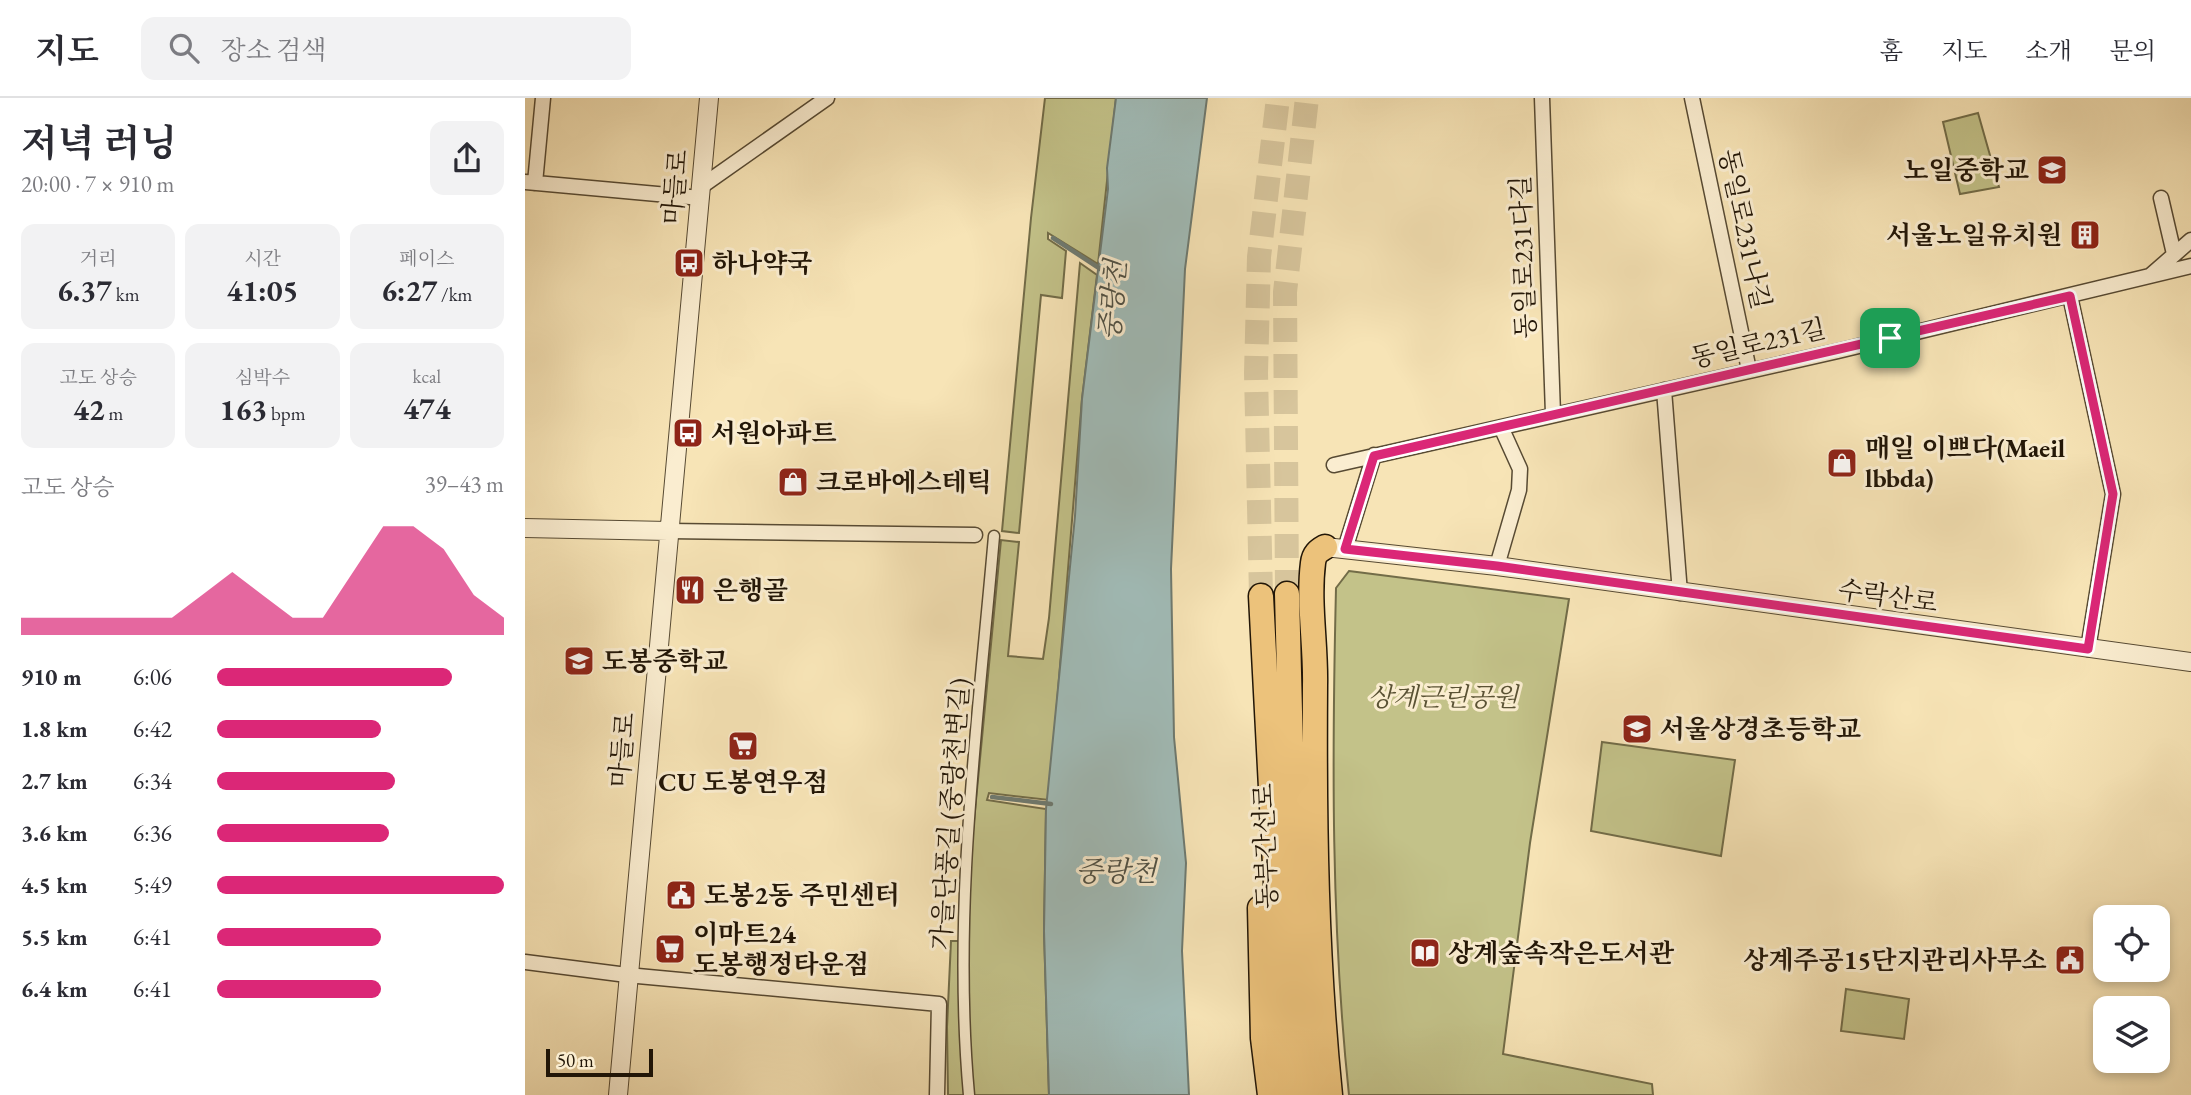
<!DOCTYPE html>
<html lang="ko">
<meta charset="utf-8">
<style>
:root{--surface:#fff;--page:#f2f2f3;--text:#2b2b33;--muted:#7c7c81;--line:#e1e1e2;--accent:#db2777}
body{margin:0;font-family:"EB Garamond","Noto Serif KR",serif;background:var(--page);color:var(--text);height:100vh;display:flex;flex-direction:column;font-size:26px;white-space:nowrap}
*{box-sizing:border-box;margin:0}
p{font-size:23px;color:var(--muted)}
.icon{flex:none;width:38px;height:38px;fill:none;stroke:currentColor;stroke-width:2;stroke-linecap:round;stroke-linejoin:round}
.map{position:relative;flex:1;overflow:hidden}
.panel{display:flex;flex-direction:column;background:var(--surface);width:525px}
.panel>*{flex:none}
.controls{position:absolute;left:1568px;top:807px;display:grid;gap:14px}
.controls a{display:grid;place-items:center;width:77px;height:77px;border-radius:14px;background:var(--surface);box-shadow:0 4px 10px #0003;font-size:35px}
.scale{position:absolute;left:21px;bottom:18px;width:107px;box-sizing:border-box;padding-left:7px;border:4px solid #221607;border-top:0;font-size:19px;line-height:24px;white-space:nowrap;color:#221607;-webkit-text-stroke:5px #faedd0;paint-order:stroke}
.pin{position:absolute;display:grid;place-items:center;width:60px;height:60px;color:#fff;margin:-30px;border-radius:14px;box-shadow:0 4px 10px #0006}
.round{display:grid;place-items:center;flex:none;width:74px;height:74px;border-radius:14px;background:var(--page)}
.headline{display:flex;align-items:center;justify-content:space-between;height:119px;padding:0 21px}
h1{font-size:38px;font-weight:700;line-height:52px}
.metrics{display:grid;grid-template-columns:repeat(3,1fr);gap:10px;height:119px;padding:7px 21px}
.metrics div{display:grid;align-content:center;border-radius:14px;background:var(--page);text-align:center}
.metrics b{font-size:30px;font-weight:700}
.metrics small{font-size:19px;font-weight:400}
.metrics p{font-size:19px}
.chart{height:196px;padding:14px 21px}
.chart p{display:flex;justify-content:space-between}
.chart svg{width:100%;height:126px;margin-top:7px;fill:var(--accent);opacity:.7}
ul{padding:0 21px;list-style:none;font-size:23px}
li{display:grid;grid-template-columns:112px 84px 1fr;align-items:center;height:52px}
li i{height:18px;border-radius:9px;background:var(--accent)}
header{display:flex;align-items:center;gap:42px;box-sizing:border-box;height:98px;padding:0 35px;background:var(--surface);border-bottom:2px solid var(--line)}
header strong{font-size:33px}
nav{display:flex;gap:38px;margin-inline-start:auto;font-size:24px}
.search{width:490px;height:63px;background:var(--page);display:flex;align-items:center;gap:18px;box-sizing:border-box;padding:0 24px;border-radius:14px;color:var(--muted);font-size:26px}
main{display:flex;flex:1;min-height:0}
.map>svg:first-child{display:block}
.green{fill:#c3c289;stroke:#726c48;stroke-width:2}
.water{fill:#a1bcb8;stroke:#6e7a71;stroke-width:2}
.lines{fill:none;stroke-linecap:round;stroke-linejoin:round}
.stream{stroke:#6e7a71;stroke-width:4.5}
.trunk-tunnel{stroke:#d7c59c;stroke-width:24;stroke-dasharray:24 12;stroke-linecap:butt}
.pedestrian-casing{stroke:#574a33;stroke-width:13}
.minor-casing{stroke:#574a33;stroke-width:17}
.tertiary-casing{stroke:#574a33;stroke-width:20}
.trunk-casing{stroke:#221607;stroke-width:27}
.pedestrian{stroke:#faedd0;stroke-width:10}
.minor{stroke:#faedd0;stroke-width:14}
.tertiary{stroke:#faedd0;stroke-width:18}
.trunk{stroke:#ecc27b;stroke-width:24}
.route-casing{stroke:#fff;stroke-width:14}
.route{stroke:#db2777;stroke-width:9}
.labels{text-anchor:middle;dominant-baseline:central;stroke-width:6;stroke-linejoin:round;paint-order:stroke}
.poi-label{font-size:26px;font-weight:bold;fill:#221607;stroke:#faedd0;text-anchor:start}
.street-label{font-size:26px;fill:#221607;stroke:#faedd0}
.park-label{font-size:26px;font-style:italic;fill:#5a5234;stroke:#faedd0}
.water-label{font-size:28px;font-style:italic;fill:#4e5045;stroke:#faedd0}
</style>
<header>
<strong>지도</strong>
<div class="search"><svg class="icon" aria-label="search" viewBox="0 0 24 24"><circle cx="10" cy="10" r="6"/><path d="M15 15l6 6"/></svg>장소 검색</div>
<nav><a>홈</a><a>지도</a><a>소개</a><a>문의</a></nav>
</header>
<main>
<section class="panel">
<div class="headline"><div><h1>저녁 러닝</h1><p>20:00 · 7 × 910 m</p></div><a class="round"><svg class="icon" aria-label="share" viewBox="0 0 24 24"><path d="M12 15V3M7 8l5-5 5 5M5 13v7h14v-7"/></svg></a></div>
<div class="metrics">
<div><p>거리</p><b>6.37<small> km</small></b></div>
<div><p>시간</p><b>41:05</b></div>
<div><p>페이스</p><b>6:27<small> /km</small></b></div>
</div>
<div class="metrics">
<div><p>고도 상승</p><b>42<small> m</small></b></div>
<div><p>심박수</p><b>163<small> bpm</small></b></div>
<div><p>kcal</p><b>474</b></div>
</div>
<div class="chart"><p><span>고도 상승</span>39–43 m</p>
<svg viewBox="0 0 160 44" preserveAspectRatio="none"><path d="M0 44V38L10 38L20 38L30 38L40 38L50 38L60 30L70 22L80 30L90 38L100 38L110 22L120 6L130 6L140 14L150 30L160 38V44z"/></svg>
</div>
<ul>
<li><b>910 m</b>6:06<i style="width:82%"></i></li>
<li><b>1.8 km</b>6:42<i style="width:57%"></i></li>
<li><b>2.7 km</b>6:34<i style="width:62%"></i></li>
<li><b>3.6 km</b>6:36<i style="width:60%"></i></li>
<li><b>4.5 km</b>5:49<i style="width:100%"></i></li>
<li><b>5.5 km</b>6:41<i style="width:57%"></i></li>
<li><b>6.4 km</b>6:41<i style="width:57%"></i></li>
</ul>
</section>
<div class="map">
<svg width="1666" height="997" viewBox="0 0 1666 997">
<rect width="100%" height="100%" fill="#f7e4b6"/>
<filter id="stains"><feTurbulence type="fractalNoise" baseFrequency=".00286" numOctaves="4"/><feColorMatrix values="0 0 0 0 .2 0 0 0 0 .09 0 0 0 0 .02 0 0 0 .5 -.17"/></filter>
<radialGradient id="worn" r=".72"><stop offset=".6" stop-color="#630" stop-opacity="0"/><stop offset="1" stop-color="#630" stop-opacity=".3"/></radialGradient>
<path class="green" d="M 520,0 L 591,0 L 573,166 L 523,135 L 523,141 L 541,153 L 537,200 L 516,197 L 494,435 L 477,433 L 506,120 Z
M 1453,15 L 1474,89 L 1435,96 L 1418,24 Z
M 555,165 L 572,177 L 557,301 L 524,702 L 464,695 L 462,702 L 521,711 L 519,833 L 524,997 L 423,997 L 422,929 L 426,843 L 442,843 L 447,744 L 476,442 L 494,444 L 483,558 L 518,561 L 524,520 Z
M 824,473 L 1044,501 L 1005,745 L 978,956 L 1127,986 L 1128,997 L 824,997 C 806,828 807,659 811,490 Z
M 1077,644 L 1210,662 L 1196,758 L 1066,733 Z
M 1321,891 L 1384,901 L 1379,941 L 1316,933 Z"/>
<path class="water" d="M 591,0 L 682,0 L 660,171 L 646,471 L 649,639 L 661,765 L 657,853 L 664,997 L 524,997 L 519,833 L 521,711 L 550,418 L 557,301 L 583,91 L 582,70 Z"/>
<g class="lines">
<path class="stream" d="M 528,140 L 577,172
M 467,699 L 526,706"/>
<path class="trunk-tunnel" d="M 762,496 L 760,194 L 782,0
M 736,498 L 731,275 L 734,159 L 753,0"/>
<g class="pedestrian-casing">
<path id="pedestrian" d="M 444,997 C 427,811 453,623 469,438"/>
</g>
<g class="minor-casing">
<path id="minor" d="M 1017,0 L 1028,316
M 1167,0 L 1224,272
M 0,84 L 176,100
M 10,85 L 18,0
M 177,88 L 302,0
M 1636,100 L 1649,156
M 1626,177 L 1666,142
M 1545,198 L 1588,396 L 1563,551
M 1139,292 L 1155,495
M 809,367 L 1313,253 L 1666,168
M 143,433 L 450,437
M 820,451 L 849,357
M 972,468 L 994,392 L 995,371 L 976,329
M 0,864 L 102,877 L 414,906 L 412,997"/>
</g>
<g class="tertiary-casing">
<path id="tertiary" d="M 0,430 L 143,433
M 800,449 L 972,468 L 1666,564
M 93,997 L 184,0"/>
</g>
<g class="trunk-casing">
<path id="trunk" d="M 800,449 C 793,453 789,456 788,465 C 783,505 791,547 790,587 C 789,725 791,860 805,997
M 762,496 L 769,771 L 785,997
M 736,498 L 762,997
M 735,810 L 738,940 L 745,997"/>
</g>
<use href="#pedestrian" class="pedestrian"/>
<use href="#minor" class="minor"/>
<use href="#tertiary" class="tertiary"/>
<use href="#trunk" class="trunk"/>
</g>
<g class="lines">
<g class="route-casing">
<path id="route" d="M 1545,198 L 1588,396 L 1563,551 L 972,468 L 820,451 L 849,358 Z"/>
</g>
<use href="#route" class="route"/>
</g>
<defs>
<g id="school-square" transform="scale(1.575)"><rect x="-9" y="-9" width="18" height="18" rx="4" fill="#8f2418" stroke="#faedd0"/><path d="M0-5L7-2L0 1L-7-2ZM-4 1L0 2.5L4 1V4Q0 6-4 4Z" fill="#fff"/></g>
<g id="building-square" transform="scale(1.575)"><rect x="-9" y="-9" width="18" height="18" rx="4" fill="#8f2418" stroke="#faedd0"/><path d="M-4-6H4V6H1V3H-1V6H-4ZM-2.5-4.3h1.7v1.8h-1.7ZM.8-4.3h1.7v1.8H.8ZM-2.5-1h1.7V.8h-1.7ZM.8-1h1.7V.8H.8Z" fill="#fff"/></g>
<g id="bus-square" transform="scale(1.575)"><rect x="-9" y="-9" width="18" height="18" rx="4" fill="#8f2418" stroke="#faedd0"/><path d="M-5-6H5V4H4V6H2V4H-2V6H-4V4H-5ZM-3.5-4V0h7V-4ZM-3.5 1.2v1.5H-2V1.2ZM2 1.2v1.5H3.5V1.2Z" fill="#fff"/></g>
<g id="shop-square" transform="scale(1.575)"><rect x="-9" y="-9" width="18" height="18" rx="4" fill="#8f2418" stroke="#faedd0"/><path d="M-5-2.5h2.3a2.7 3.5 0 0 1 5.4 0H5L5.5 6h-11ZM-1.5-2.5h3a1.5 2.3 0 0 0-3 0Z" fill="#fff"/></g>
<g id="restaurant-square" transform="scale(1.575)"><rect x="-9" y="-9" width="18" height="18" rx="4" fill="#8f2418" stroke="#faedd0"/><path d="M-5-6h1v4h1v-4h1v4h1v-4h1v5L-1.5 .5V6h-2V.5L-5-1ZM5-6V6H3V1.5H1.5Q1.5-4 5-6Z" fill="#fff"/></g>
<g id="supermarket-square" transform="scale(1.575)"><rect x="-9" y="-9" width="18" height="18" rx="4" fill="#8f2418" stroke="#faedd0"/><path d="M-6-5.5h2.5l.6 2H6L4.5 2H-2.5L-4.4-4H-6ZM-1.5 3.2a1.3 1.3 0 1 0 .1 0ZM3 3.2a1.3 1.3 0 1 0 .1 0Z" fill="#fff"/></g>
<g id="civic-square" transform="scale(1.575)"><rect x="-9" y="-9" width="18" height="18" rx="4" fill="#8f2418" stroke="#faedd0"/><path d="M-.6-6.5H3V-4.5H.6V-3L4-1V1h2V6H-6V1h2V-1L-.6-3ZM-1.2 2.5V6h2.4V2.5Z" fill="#fff"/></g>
<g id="library-square" transform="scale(1.575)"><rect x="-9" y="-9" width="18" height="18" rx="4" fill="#8f2418" stroke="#faedd0"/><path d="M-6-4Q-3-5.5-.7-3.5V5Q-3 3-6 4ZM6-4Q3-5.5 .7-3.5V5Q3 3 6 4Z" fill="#fff"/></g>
</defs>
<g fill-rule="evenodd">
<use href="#school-square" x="1527" y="72"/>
<use href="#building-square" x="1560" y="137"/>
<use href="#bus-square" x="164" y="165"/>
<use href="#bus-square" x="163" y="335"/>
<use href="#shop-square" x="1317" y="365"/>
<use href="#shop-square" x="268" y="384"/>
<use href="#restaurant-square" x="165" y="492"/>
<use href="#school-square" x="54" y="563"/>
<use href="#school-square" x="1112" y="631"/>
<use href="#supermarket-square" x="218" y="648"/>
<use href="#civic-square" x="156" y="797"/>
<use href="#supermarket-square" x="145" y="851"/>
<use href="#library-square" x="900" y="855"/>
<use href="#civic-square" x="1545" y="862"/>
</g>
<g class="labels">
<g class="poi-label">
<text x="1504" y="72" text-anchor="end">노일중학교</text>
<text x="1537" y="137" text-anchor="end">서울노일유치원</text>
<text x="187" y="165">하나약국</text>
<text x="186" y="335">서원아파트</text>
<text x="1340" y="350">매일 이쁘다(Maeil<tspan x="1340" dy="30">lbbda)</tspan></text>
<text x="291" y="384">크로바에스테틱</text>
<text x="188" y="492">은행골</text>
<text x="77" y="563">도봉중학교</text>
<text x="1135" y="631">서울상경초등학교</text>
<text x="218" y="684" text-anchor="middle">CU 도봉연우점</text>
<text x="179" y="797">도봉2동 주민센터</text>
<text x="168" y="836">이마트24<tspan x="168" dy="30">도봉행정타운점</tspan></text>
<text x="923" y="855">상계숲속작은도서관</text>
<text x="1522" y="862" text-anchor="end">상계주공15단지관리사무소</text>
</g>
<g class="street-label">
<text transform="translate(150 89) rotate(-85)">마들로</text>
<text transform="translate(1220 131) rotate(78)">동일로231나길</text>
<text transform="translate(998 159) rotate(-92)">동일로231다길</text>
<text transform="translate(1233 245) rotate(-13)">동일로231길</text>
<text transform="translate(1363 498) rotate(8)">수락산로</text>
<text transform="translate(97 652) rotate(-85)">마들로</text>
<text transform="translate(425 716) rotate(-86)">가을단풍길 (중랑천변길)</text>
<text transform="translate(740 748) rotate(-92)">동부간선로</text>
</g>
<g class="park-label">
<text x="918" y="599">상계근린공원</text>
</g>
<g class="water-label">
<text transform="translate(587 202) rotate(-85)">중랑천</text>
<text x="591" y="773">중랑천</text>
</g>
</g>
<rect width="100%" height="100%" filter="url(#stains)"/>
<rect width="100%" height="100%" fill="url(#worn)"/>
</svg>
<div class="controls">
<a><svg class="icon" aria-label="locate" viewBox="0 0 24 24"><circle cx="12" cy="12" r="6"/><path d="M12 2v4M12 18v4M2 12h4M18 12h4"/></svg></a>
<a><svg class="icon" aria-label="layers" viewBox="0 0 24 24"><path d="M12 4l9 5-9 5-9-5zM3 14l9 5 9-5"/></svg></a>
</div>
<div class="scale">50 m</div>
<div class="pin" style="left:1365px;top:240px;background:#1e9e55"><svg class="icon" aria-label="arrive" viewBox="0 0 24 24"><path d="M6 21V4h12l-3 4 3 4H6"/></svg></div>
</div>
</main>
